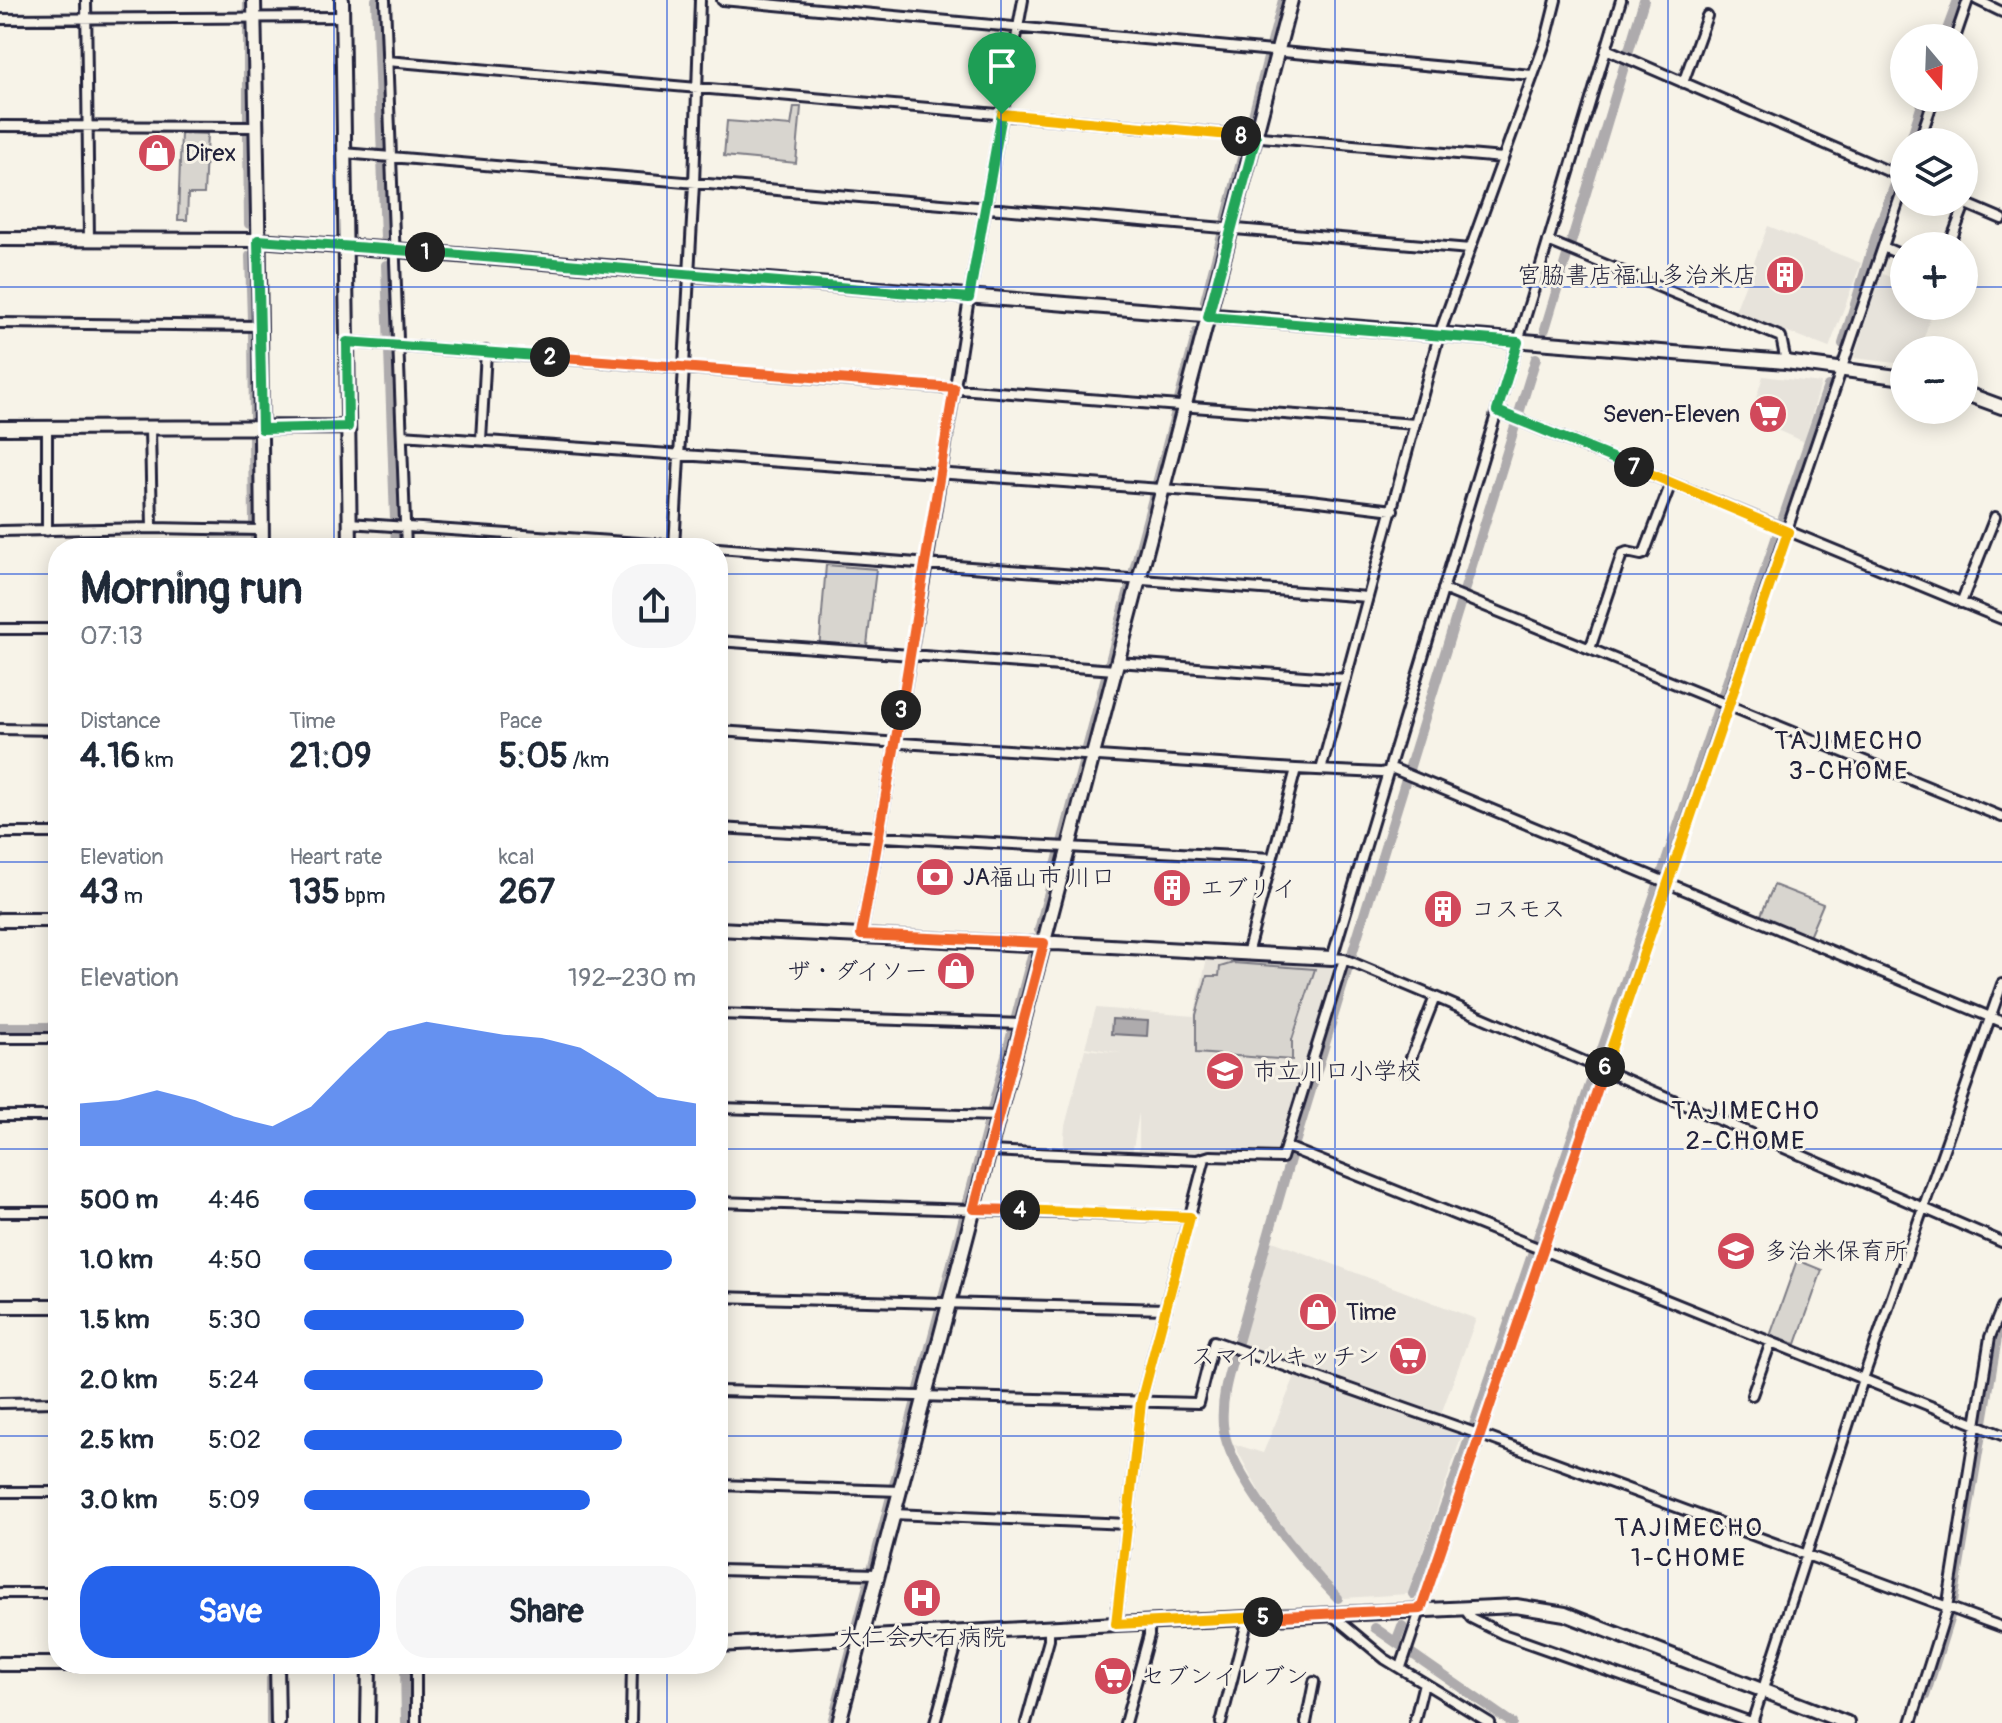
<!DOCTYPE html>
<meta charset="utf-8">
<style>
:root{--surface:#fff;--page:#f6f6f7;--text:#1f2937;--muted:#747a83;--accent:#2563eb}
body{margin:0;font-family:Pangolin,"Klee One",sans-serif;background:var(--page);color:var(--text);height:100vh;display:flex;flex-direction:column;font-size:30px;white-space:nowrap}
*{box-sizing:border-box;margin:0}
p{font-size:26px;color:var(--muted)}
.icon{flex:none;width:44px;height:44px;fill:none;stroke:currentColor;stroke-width:2;stroke-linecap:round;stroke-linejoin:round}
.map{position:relative;flex:1;overflow:hidden}
.details{position:absolute;left:48px;top:538px;width:680px;height:1136px;display:flex;flex-direction:column;background:var(--surface);border-radius:32px;box-shadow:0 4px 20px #0003}
.details>*{flex:none}
.needle{width:52px;rotate:161deg}
.buttons{position:absolute;left:1890px;top:24px;display:grid;gap:16px}
.buttons a{display:grid;place-items:center;width:88px;height:88px;border-radius:50%;background:var(--surface);box-shadow:0 4px 20px #0003;font-size:40px}
.pin{position:absolute;display:grid;place-items:center;width:68px;height:68px;color:#fff;margin:-82px -34px;border-radius:50% 50% 50% 0;rotate:-45deg;box-shadow:0 0 8px #0007}
.pin .icon{rotate:45deg}
.km{position:absolute;width:40px;height:40px;margin:-20px;border-radius:50%;background:#222;color:#fff;font-size:22px;line-height:40px;text-align:center}
.round{display:grid;place-items:center;flex:none;width:84px;height:84px;border-radius:32px;background:var(--page)}
.summary{display:flex;align-items:center;justify-content:space-between;height:136px;padding:0 32px}
h1{font-size:44px;font-weight:700;line-height:60px}
.figures{display:grid;grid-template-columns:repeat(3,1fr);gap:12px;height:136px;padding:8px 32px}
.figures div{display:grid;align-content:center}
.figures b{font-size:34px;font-weight:700}
.figures small{font-size:22px;font-weight:400}
.figures p{font-size:22px}
.chart{height:224px;padding:16px 32px}
.chart p{display:flex;justify-content:space-between}
.chart svg{width:100%;height:144px;margin-top:8px;fill:var(--accent);opacity:.7}
.action{display:flex;gap:16px;margin-top:auto;padding:16px 32px}
.action a{flex:1;height:92px;border-radius:32px;background:var(--accent);color:#fff;font-size:32px;font-weight:700;line-height:92px;text-align:center}
.action a+a{background:var(--page);color:var(--text)}
ul{padding:0 32px;list-style:none;font-size:26px}
li{display:grid;grid-template-columns:128px 96px 1fr;align-items:center;height:60px}
li i{height:20px;border-radius:10px;background:var(--accent)}
.map>svg:first-child{display:block}
.built{fill:#e7e3db}
.green{fill:#d8d5cf;stroke:#7d7c85;stroke-width:2}
.water{fill:#aeabad;stroke:#76747f;stroke-width:2}
.lines{fill:none;stroke-linecap:round;stroke-linejoin:round}
.canal{stroke:#aeabad;stroke-width:10}
.street-casing{stroke:#22223b;stroke-width:14}
.secondary-casing{stroke:#22223b;stroke-width:18}
.street{stroke:#f7f3e8;stroke-width:8}
.secondary{stroke:#f7f3e8;stroke-width:12}
.split-1-casing{stroke:#fff;stroke-width:16}
.split-2-casing{stroke:#fff;stroke-width:16}
.split-3-casing{stroke:#fff;stroke-width:16}
.split-4-casing{stroke:#fff;stroke-width:16}
.split-5-casing{stroke:#fff;stroke-width:16}
.split-6-casing{stroke:#fff;stroke-width:16}
.split-7-casing{stroke:#fff;stroke-width:16}
.split-8-casing{stroke:#fff;stroke-width:16}
.split-9-casing{stroke:#fff;stroke-width:16}
.split-1{stroke:#22a559;stroke-width:10}
.split-2{stroke:#22a559;stroke-width:10}
.split-3{stroke:#f0652b;stroke-width:10}
.split-4{stroke:#f0652b;stroke-width:10}
.split-5{stroke:#f5b400;stroke-width:10}
.split-6{stroke:#f0652b;stroke-width:10}
.split-7{stroke:#f5b400;stroke-width:10}
.split-8{stroke:#22a559;stroke-width:10}
.split-9{stroke:#f5b400;stroke-width:10}
.grid{fill:none;stroke:#1d4ed8;stroke-width:2;stroke-opacity:0.55}
.labels{text-anchor:middle;dominant-baseline:central;stroke-width:6;stroke-linejoin:round;paint-order:stroke}
.poi-label{font-size:24px;fill:#22223b;stroke:#f7f3e8;text-anchor:start}
.neighbourhood-label{font-size:26px;letter-spacing:2px;fill:#22223b;stroke:#f7f3e8}
</style>
<div class="map">
<svg width="2002" height="1723" viewBox="0 0 2002 1723">
<rect width="100%" height="100%" fill="#f7f3e8"/>
<filter id="ink" filterUnits="userSpaceOnUse"><feTurbulence type="fractalNoise" baseFrequency=".0125" numOctaves="2"/><feDisplacementMap in="SourceGraphic" scale="16" xChannelSelector="R" yChannelSelector="G"/><feConvolveMatrix kernelMatrix="1 2 1 2 8 2 1 2 1" color-interpolation-filters="sRGB"/></filter>
<g filter="url(#ink)">
<path class="built" d="M 1768,226 L 1861,263 L 1829,348 L 1735,311 Z
M 1881,273 L 1904,284 L 1904,306 L 1934,306 L 1920,350 L 1904,350 L 1904,364 L 1854,358 Z
M 1763,376 L 1821,383 L 1804,442 L 1750,418 Z
M 1207,958 L 1332,965 L 1333,970 L 1279,1154 L 1270,1156 L 1203,1153 L 1139,1154 L 1139,1113 L 1132,1154 L 1063,1151 L 1065,1126 L 1085,1049 L 1122,1053 L 1085,1047 L 1096,1008 L 1194,1016 Z
M 1270,1240 L 1476,1319 L 1437,1425 L 1462,1435 L 1408,1594 L 1344,1598 L 1296,1545 L 1261,1495 L 1234,1444 L 1263,1453 L 1296,1374 L 1239,1353 Z"/>
<path class="green" d="M 794,107 L 801,107 L 796,163 L 724,156 L 727,121 L 791,126 Z
M 181,133 L 207,134 L 204,194 L 188,194 L 187,220 L 178,220 Z
M 253,535 L 253,548 L 212,548 L 212,536 Z
M 826,565 L 876,569 L 866,654 L 819,650 Z
M 1774,885 L 1823,904 L 1806,944 L 1757,924 Z
M 1233,963 L 1315,969 L 1292,1040 L 1292,1060 L 1196,1053 L 1196,1015 L 1207,976 L 1219,976 L 1220,967 Z
M 1797,1260 L 1822,1270 L 1796,1344 L 1770,1336 Z"/>
<path class="water" d="M 1112,1019 L 1148,1021 L 1147,1036 L 1111,1034 Z"/>
<g class="lines">
<path class="canal" d="M 248,0 L 248,10
M 376,0 L 385,237
M 248,27 L 248,121
M 1944,38 L 1958,0
M 248,133 L 249,224
M 1910,142 L 1924,98
M 250,256 L 252,320
M 386,265 L 396,548
M 1205,301 L 1283,0
M 1545,329 L 1644,0
M 253,331 L 254,421
M 1843,344 L 1878,229 L 1904,161
M 253,435 L 254,523
M 255,537 L 255,548
M 1039,930 L 1197,332
M 1352,954 L 1536,358
M 0,1027 L 58,1027
M 1295,1143 L 1347,971
M 1238,1342 L 1291,1156
M 1235,1352 C 1228,1376 1221,1399 1223,1425 C 1227,1472 1304,1564 1338,1598
M 1413,1594 L 1473,1428 L 1828,386
M 1953,1602 L 1997,1338 L 2002,1325
M 1375,1628 L 1512,1723
M 1396,1642 L 1402,1626
M 405,1664 L 406,1723
M 271,1679 L 271,1723
M 1925,1696 L 1951,1613
M 832,1723 L 1032,956"/>
<g class="street-casing">
<path id="street" d="M 86,0 L 89,240
M 385,0 L 406,548
M 722,0 L 1532,75
M 1621,0 L 1332,958 L 1344,959 L 1435,997 L 2002,1242
M 1977,0 L 2002,12
M 0,19 L 342,17
M 1955,38 L 1968,0
M 1606,49 L 1904,178
M 387,61 L 1503,158
M 1683,83 L 1707,16
M 0,126 L 256,127
M 1919,142 L 1934,98
M 344,153 L 1470,249
M 1962,202 L 2002,219
M 1548,241 L 1781,337 L 1786,362
M 1949,246 L 1965,204
M 1883,247 L 1904,256
M 0,323 L 260,326
M 347,342 L 1415,424
M 1497,411 L 2002,619
M 47,428 L 47,531
M 150,428 L 152,528
M 402,435 L 1302,499 L 1393,510
M 481,440 L 486,351
M 349,523 L 712,548
M 0,531 L 152,528 L 261,530
M 674,548 L 694,184 L 700,0
M 718,548 L 1368,597
M 1443,589 L 2002,817
M 1961,603 L 1995,517
M 0,629 L 58,629
M 718,641 L 1115,670
M 1590,649 L 1622,554 L 1627,552 L 1641,555 L 1644,554 L 1671,483
M 1118,662 L 1346,679
M 0,729 L 58,730
M 718,731 L 1296,769 L 1381,773 L 1394,769 L 2002,1022
M 1321,770 L 1439,335 L 1546,40 L 1556,0
M 718,828 L 1272,858
M 0,833 L 58,833
M 861,935 L 927,564 L 969,298 L 1023,0
M 1247,954 L 1296,769
M 718,1014 L 1023,1024
M 0,1038 L 58,1038
M 1405,1073 L 1435,997
M 718,1108 L 997,1116
M 0,1116 L 58,1116
M 1287,1147 L 2002,1435
M 989,1151 L 1197,1160 L 1210,1156 L 1282,1158 L 1344,959
M 718,1202 L 1190,1217
M 0,1212 L 58,1212
M 718,1297 L 1166,1309
M 718,1391 L 1198,1403 L 1214,1341 L 1481,1435 L 2002,1627
M 1752,1395 L 1771,1342
M 0,1403 L 58,1402
M 718,1485 L 900,1491
M 0,1492 L 58,1492
M 893,1514 L 1128,1524
M 718,1570 L 878,1574
M 0,1593 L 58,1593
M 1464,1608 L 1471,1618 L 1503,1634 L 1754,1723
M 1332,1615 L 1385,1659 L 1490,1723
M 1116,1624 L 1141,1402 L 1205,1158
M 1401,1667 L 1904,185
M 416,1723 L 416,1664
M 631,1723 L 632,1664
M 935,1723 L 957,1644 L 957,1633
M 1026,1723 L 1049,1640 L 1049,1628
M 1125,1723 L 1149,1635 L 1149,1622
M 1221,1723 L 1248,1618
M 1306,1723 L 1314,1682
M 1414,1723 L 1424,1683
M 1752,1723 L 1863,1379 L 2002,984
M 1911,1723 L 1947,1609 L 1990,1337 L 2002,1307"/>
</g>
<g class="secondary-casing">
<path id="secondary" d="M 254,0 L 260,326 L 262,548
M 342,0 L 350,548
M 0,239 L 258,240 L 395,250 L 1786,362 L 1904,378
M 1964,393 L 2002,407
M 0,428 L 348,427
M 0,920 L 58,920
M 718,929 L 1026,944 L 1055,943 L 1332,958
M 0,1306 L 58,1306
M 718,1645 L 1116,1624 L 1516,1606 L 1565,1614 L 1847,1723
M 0,1664 L 79,1664
M 277,1664 L 278,1723
M 368,1723 L 369,1664
M 839,1723 L 1291,0"/>
</g>
<use href="#street" class="street"/>
<use href="#secondary" class="secondary"/>
</g>
</g>
<g class="lines" filter="url(#ink)">
<g class="split-1-casing">
<path id="split-1" d="M 425,252 L 969,298 L 1002,114"/>
</g>
<g class="split-2-casing">
<path id="split-2" d="M 425,252 L 258,240 L 262,429 L 348,427 L 347,342 L 550,357"/>
</g>
<g class="split-3-casing">
<path id="split-3" d="M 550,357 L 954,388 L 901,710"/>
</g>
<g class="split-4-casing">
<path id="split-4" d="M 901,710 L 861,935 L 1044,943 L 974,1209 L 1020,1210"/>
</g>
<g class="split-5-casing">
<path id="split-5" d="M 1020,1210 L 1190,1217 L 1141,1402 L 1116,1624 L 1263,1617"/>
</g>
<g class="split-6-casing">
<path id="split-6" d="M 1263,1617 L 1421,1609 L 1605,1067"/>
</g>
<g class="split-7-casing">
<path id="split-7" d="M 1605,1067 L 1788,532 L 1634,467"/>
</g>
<g class="split-8-casing">
<path id="split-8" d="M 1241,136 L 1256,137 L 1208,317 L 1518,342 L 1497,411 L 1634,467"/>
</g>
<g class="split-9-casing">
<path id="split-9" d="M 1002,114 L 1241,136"/>
</g>
<use href="#split-1" class="split-1"/>
<use href="#split-2" class="split-2"/>
<use href="#split-3" class="split-3"/>
<use href="#split-4" class="split-4"/>
<use href="#split-5" class="split-5"/>
<use href="#split-6" class="split-6"/>
<use href="#split-7" class="split-7"/>
<use href="#split-8" class="split-8"/>
<use href="#split-9" class="split-9"/>
</g>
<path class="grid" d="M 334,0 L 334,548M 667,0 L 667,548M 1001,0 L 1001,1723M 1335,0 L 1335,1723M 1668,0 L 1668,1723M 0,287 L 1904,287M 1964,287 L 2002,287M 0,574 L 58,574M 718,574 L 2002,574M 0,862 L 58,862M 718,862 L 2002,862M 0,1149 L 58,1149M 718,1149 L 2002,1149M 0,1436 L 58,1436M 718,1436 L 2002,1436M 334,1664 L 334,1723M 667,1664 L 667,1723"/>
<defs>
<g id="shop-disc" transform="scale(2)"><circle r="9.5" fill="#d1495b" stroke="#f7f3e8"/><path d="M-5-2.5h2.3a2.7 3.5 0 0 1 5.4 0H5L5.5 6h-11ZM-1.5-2.5h3a1.5 2.3 0 0 0-3 0Z" fill="#fff"/></g>
<g id="building-disc" transform="scale(2)"><circle r="9.5" fill="#d1495b" stroke="#f7f3e8"/><path d="M-4-6H4V6H1V3H-1V6H-4ZM-2.5-4.3h1.7v1.8h-1.7ZM.8-4.3h1.7v1.8H.8ZM-2.5-1h1.7V.8h-1.7ZM.8-1h1.7V.8H.8Z" fill="#fff"/></g>
<g id="supermarket-disc" transform="scale(2)"><circle r="9.5" fill="#d1495b" stroke="#f7f3e8"/><path d="M-6-5.5h2.5l.6 2H6L4.5 2H-2.5L-4.4-4H-6ZM-1.5 3.2a1.3 1.3 0 1 0 .1 0ZM3 3.2a1.3 1.3 0 1 0 .1 0Z" fill="#fff"/></g>
<g id="bank-disc" transform="scale(2)"><circle r="9.5" fill="#d1495b" stroke="#f7f3e8"/><path d="M-6-4H6V4H-6ZM0-2.3a2.3 2.3 0 1 0 0 4.6a2.3 2.3 0 1 0 0-4.6Z" fill="#fff"/></g>
<g id="school-disc" transform="scale(2)"><circle r="9.5" fill="#d1495b" stroke="#f7f3e8"/><path d="M0-5L7-2L0 1L-7-2ZM-4 1L0 2.5L4 1V4Q0 6-4 4Z" fill="#fff"/></g>
<g id="hospital-disc" transform="scale(2)"><circle r="9.5" fill="#d1495b" stroke="#f7f3e8"/><path d="M-5-5h3v3.5h4V-5h3V5h-3V1.5h-4V5h-3Z" fill="#fff"/></g>
</defs>
<g fill-rule="evenodd">
<use href="#shop-disc" x="157" y="153"/>
<use href="#building-disc" x="1785" y="275"/>
<use href="#supermarket-disc" x="1768" y="414"/>
<use href="#bank-disc" x="935" y="877"/>
<use href="#building-disc" x="1172" y="888"/>
<use href="#building-disc" x="1443" y="909"/>
<use href="#shop-disc" x="956" y="971"/>
<use href="#school-disc" x="1225" y="1071"/>
<use href="#school-disc" x="1736" y="1251"/>
<use href="#shop-disc" x="1318" y="1312"/>
<use href="#supermarket-disc" x="1408" y="1356"/>
<use href="#hospital-disc" x="922" y="1598"/>
<use href="#supermarket-disc" x="1113" y="1676"/>
</g>
<g class="labels">
<g class="poi-label">
<text x="185" y="153">Direx</text>
<text x="1757" y="275" text-anchor="end">宮脇書店福山多治米店</text>
<text x="1740" y="414" text-anchor="end">Seven-Eleven</text>
<text x="963" y="877">JA福山市 川口</text>
<text x="1200" y="888">エブリイ</text>
<text x="1471" y="909">コスモス</text>
<text x="928" y="971" text-anchor="end">ザ・ダイソー</text>
<text x="1253" y="1071">市立川口小学校</text>
<text x="1764" y="1251">多治米保育所</text>
<text x="1346" y="1312">Time</text>
<text x="1380" y="1356" text-anchor="end">スマイルキッチン</text>
<text x="922" y="1637" text-anchor="middle">大仁会大石病院</text>
<text x="1141" y="1676">セブンイレブン</text>
</g>
<g class="neighbourhood-label">
<text x="1849" y="741">TAJIMECHO<tspan x="1849" dy="30">3-CHOME</tspan></text>
<text x="1746" y="1111">TAJIMECHO<tspan x="1746" dy="30">2-CHOME</tspan></text>
<text x="1689" y="1528">TAJIMECHO<tspan x="1689" dy="30">1-CHOME</tspan></text>
</g>
</g>
</svg>
<div class="buttons">
<a><svg class="needle" viewBox="-14 -14 28 28"><path d="M0-13l5 13h-10z" fill="#e53935"/><path d="M0 13l5-13h-10z" fill="#747a83"/></svg></a>
<a><svg class="icon" aria-label="layers" viewBox="0 0 24 24"><path d="M12 4l9 5-9 5-9-5zM3 14l9 5 9-5"/></svg></a>
<a>+</a>
<a>−</a>
</div>
<div class="pin" style="left:1002px;top:114px;background:#1e9e55"><svg class="icon" aria-label="arrive" viewBox="0 0 24 24"><path d="M6 21V4h12l-3 4 3 4H6"/></svg></div>
<b class="km" style="left:425px;top:252px">1</b>
<b class="km" style="left:550px;top:357px">2</b>
<b class="km" style="left:901px;top:710px">3</b>
<b class="km" style="left:1020px;top:1210px">4</b>
<b class="km" style="left:1263px;top:1617px">5</b>
<b class="km" style="left:1605px;top:1067px">6</b>
<b class="km" style="left:1634px;top:467px">7</b>
<b class="km" style="left:1241px;top:136px">8</b>
<section class="details">
<div class="summary"><div><h1>Morning run</h1><p>07:13</p></div><a class="round"><svg class="icon" aria-label="share" viewBox="0 0 24 24"><path d="M12 15V3M7 8l5-5 5 5M5 13v7h14v-7"/></svg></a></div>
<div class="figures">
<div><p>Distance</p><b>4.16<small> km</small></b></div>
<div><p>Time</p><b>21:09</b></div>
<div><p>Pace</p><b>5:05<small> /km</small></b></div>
</div>
<div class="figures">
<div><p>Elevation</p><b>43<small> m</small></b></div>
<div><p>Heart rate</p><b>135<small> bpm</small></b></div>
<div><p>kcal</p><b>267</b></div>
</div>
<div class="chart"><p><span>Elevation</span>192–230 m</p>
<svg viewBox="0 0 160 44" preserveAspectRatio="none"><path d="M0 44V31L10 30L20 27L30 30L40 35L50 38L60 32L70 20L80 9L90 6L100 8L110 10L120 11L130 14L140 21L150 29L160 31V44z"/></svg>
</div>
<ul>
<li><b>500 m</b>4:46<i style="width:100%"></i></li>
<li><b>1.0 km</b>4:50<i style="width:94%"></i></li>
<li><b>1.5 km</b>5:30<i style="width:56%"></i></li>
<li><b>2.0 km</b>5:24<i style="width:61%"></i></li>
<li><b>2.5 km</b>5:02<i style="width:81%"></i></li>
<li><b>3.0 km</b>5:09<i style="width:73%"></i></li>
</ul>
<div class="action"><a>Save</a><a>Share</a></div>
</section>
</div>
